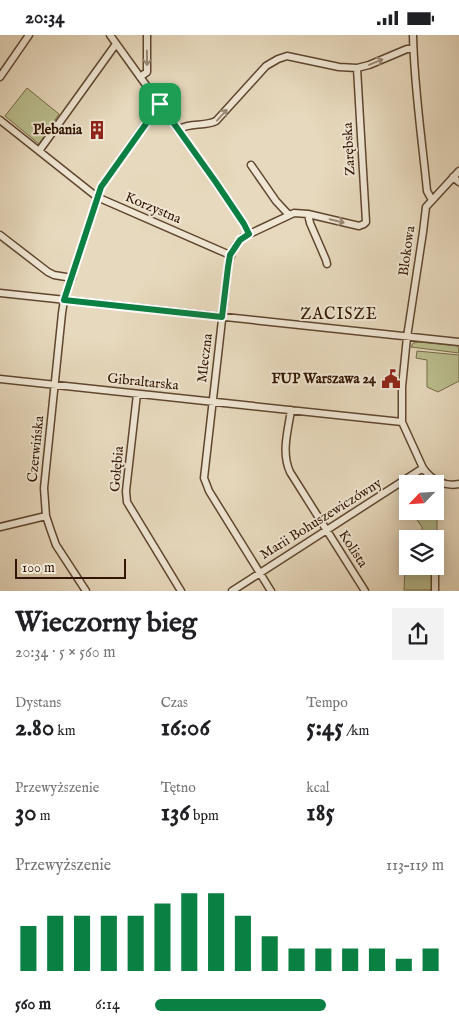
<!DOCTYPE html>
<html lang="pl">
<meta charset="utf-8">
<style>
:root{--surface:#fff;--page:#f2f2f2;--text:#202124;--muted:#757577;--accent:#0b8043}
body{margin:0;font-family:"IM FELL English",serif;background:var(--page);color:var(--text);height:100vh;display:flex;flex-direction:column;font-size:19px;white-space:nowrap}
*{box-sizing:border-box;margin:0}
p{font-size:16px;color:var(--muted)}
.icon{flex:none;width:28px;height:28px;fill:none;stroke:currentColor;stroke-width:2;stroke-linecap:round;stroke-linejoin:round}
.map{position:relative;height:556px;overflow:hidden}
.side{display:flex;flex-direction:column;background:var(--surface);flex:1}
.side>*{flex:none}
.needle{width:32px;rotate:245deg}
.tools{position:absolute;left:399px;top:440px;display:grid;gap:10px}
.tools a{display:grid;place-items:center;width:45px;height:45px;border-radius:0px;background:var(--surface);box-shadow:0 2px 12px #0003;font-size:25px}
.scale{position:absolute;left:15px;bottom:12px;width:111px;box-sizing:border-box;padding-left:5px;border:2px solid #321500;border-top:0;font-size:14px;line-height:18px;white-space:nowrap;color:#321500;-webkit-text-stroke:4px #efe6d4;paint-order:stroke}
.pin{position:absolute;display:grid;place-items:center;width:42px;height:42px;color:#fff;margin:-21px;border-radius:10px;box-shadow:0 2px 8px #0006}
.round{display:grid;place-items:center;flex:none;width:52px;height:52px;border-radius:0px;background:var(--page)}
.headline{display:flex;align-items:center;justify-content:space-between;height:85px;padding:0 15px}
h1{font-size:28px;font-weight:700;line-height:38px}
.figures{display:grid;grid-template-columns:repeat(3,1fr);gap:8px;height:85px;padding:5px 15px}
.figures div{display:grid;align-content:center}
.figures b{font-size:25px;font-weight:700}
.figures small{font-size:14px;font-weight:400}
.figures p{font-size:14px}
.chart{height:140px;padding:10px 15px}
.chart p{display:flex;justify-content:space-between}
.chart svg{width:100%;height:90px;margin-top:5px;stroke:var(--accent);stroke-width:6}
ul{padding:0 15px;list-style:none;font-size:16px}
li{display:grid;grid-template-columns:80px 60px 1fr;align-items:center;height:38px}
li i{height:12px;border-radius:6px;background:var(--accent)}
.status{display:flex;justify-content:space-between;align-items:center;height:35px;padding:0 25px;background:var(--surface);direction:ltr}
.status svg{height:14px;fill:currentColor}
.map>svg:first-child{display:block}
.green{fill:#babe8e;stroke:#766a47}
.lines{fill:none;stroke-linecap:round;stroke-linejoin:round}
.street-casing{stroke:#5f462f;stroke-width:9}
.street{stroke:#efe6d4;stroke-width:6}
.oneway{stroke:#9a8875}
.route-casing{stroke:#fff;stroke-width:10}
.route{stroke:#0b8043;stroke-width:6}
.labels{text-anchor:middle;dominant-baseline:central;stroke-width:4;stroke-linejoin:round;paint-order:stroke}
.poi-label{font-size:14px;font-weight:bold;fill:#321500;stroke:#efe6d4;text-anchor:end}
.street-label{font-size:14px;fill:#321500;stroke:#efe6d4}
.quarter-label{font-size:16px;letter-spacing:1px;fill:#321500;stroke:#efe6d4}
</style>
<div class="status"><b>20:34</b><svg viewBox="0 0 49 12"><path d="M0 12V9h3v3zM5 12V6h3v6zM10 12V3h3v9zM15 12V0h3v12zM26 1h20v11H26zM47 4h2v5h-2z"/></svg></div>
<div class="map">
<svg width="459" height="556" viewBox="0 0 459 556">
<rect width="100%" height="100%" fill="#e7d9bd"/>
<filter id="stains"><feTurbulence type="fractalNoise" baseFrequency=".004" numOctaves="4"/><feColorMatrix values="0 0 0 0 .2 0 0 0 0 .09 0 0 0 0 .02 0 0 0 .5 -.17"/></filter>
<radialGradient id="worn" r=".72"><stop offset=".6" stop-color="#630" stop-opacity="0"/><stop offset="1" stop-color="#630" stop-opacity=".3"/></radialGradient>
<path class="green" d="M 27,53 L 59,79 L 39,109 L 5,81 Z
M 419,307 L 458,311 L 459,318 L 411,312 L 413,308 Z
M 417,316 L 459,320 L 459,346 L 438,357 L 427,352 L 427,325 L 416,323 Z
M 435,468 L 437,472 L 437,503 L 432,504 L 408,504 L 408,531 L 433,531 L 433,555 L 404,555 L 406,515 L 404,505 L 404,500 L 418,501 L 422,499 L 422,492 L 411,476 L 435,476 Z"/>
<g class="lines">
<g class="street-casing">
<path id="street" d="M 110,0 L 215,146 L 244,189 L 249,199
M 413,0 C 414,52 422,104 427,156 L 432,165
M 0,42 L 29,0
M 140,42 L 147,37 L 147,0
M 0,85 L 97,162 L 230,220
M 178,95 C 189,87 204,92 216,86 L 266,31 L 278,24 L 287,21 L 339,32 L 357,33 L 369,30 L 407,14 L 413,14
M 39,116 L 116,9
M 251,130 L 276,166 L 289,180
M 459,136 L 426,172 L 423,197 L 407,302 L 402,352 L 402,387 L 423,433 C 431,445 445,452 459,449
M 453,142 L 459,147
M 308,179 L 310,188 L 326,225 L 327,229
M 0,200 L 48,237 L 54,240 L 72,243
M 0,258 L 459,307
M 0,344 L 402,387
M 137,359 L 126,456 L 127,467 L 181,556
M 291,375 C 288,396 281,417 290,437 L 365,556
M 0,492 L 46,481
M 435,531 L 435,556
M 86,556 L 56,510 L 51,496 L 46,481 L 44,453 L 62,278 L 64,265 L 101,152 L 159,69
M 232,556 L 423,433
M 271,556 L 209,456 L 204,443 L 228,232 C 230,220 234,210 243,202 L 294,178 L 308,179 L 359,191 L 364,189 L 366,187 L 357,33"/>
</g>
<use href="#street" class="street"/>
</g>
<defs><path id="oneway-shaft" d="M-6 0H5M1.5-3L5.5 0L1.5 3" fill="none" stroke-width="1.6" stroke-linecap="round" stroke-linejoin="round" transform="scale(1.25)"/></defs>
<g class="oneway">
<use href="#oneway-shaft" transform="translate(147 23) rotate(89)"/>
<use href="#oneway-shaft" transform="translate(376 27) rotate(-22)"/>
<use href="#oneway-shaft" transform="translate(222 80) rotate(-48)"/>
<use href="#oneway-shaft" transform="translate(337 186) rotate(13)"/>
</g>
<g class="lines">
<g class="route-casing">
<path id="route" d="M 160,69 L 215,146 L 244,189 L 249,199 L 240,205 L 230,220 L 228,232 L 222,282 L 64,265 L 101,152 Z"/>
</g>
<use href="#route" class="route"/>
</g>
<defs>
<g id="building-bare" transform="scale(1.5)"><path d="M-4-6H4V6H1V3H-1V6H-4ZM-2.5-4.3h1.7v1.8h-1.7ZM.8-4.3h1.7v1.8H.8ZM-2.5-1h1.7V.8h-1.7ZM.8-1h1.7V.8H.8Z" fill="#8f2418" stroke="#efe6d4" stroke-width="2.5" paint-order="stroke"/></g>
<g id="civic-bare" transform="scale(1.5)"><path d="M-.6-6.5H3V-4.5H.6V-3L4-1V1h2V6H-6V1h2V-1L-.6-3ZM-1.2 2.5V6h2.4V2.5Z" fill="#8f2418" stroke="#efe6d4" stroke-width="2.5" paint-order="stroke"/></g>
</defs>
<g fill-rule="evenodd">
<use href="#building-bare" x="97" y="95"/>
<use href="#civic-bare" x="391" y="344"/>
</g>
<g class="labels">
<g class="poi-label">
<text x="82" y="95">Plebania</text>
<text x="376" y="344">FUP Warszawa 24</text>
</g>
<g class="street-label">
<text transform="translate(349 114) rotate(-93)">Zarębska</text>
<text transform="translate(153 173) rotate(23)">Korzystna</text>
<text transform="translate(407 216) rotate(-82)">Blokowa</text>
<text transform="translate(205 323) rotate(-83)">Mleczna</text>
<text transform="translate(143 347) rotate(6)">Gibraltarska</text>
<text transform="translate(36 414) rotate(-84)">Czerwińska</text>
<text transform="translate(117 434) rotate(-85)">Gołębia</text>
<text transform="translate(321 484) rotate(-32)">Marii Bohuszewiczówny</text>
<text transform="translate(353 514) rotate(57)">Kolista</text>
</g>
<g class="quarter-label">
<text x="339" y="280">ZACISZE</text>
</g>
</g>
<rect width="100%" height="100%" filter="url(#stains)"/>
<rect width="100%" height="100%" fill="url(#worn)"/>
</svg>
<div class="tools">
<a><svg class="needle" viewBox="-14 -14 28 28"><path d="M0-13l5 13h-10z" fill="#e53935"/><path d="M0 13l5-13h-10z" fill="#757577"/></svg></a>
<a><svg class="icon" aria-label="layers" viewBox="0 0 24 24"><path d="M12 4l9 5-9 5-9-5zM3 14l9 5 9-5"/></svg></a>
</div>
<div class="scale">100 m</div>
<div class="pin" style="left:160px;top:69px;background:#1e9e55"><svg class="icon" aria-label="arrive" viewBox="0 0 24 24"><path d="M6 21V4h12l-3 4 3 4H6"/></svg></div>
</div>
<section class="side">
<div class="headline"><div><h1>Wieczorny bieg</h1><p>20:34 · 5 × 560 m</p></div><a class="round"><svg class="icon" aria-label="share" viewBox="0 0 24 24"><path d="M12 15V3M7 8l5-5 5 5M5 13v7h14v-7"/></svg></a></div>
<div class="figures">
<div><p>Dystans</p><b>2.80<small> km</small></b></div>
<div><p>Czas</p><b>16:06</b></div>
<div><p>Tempo</p><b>5:45<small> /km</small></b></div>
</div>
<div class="figures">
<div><p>Przewyższenie</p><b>30<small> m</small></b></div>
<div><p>Tętno</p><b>136<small> bpm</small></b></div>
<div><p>kcal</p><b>185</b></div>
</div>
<div class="chart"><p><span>Przewyższenie</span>113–119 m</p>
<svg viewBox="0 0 160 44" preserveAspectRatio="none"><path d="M5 44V22M15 44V17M25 44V17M35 44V17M45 44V17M55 44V11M65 44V6M75 44V6M85 44V17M95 44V27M105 44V33M115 44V33M125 44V33M135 44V33M145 44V38M155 44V33"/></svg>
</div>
<ul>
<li><b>560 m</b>6:14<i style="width:59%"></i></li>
</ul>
</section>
